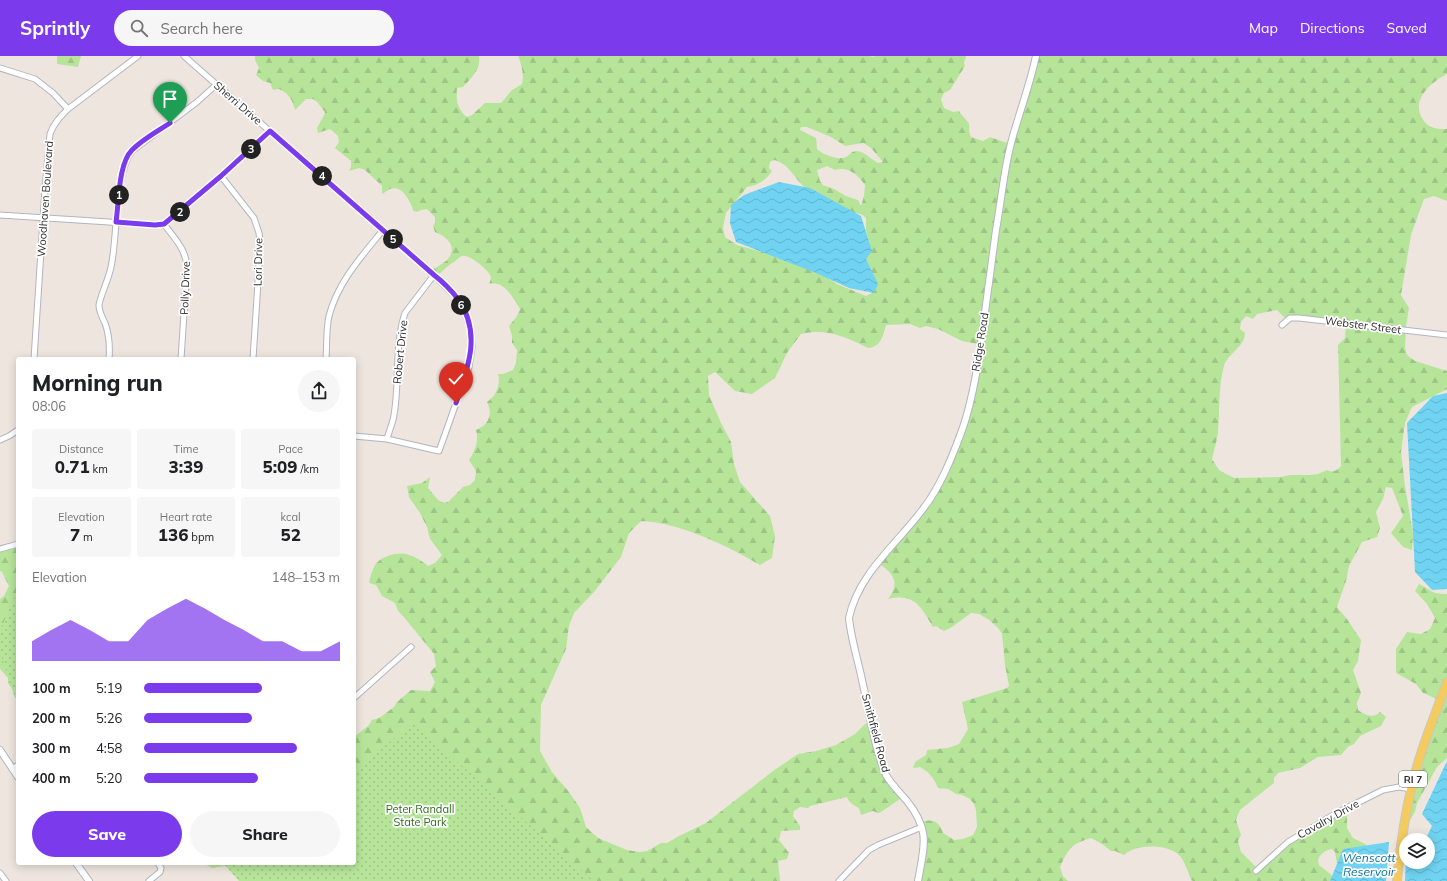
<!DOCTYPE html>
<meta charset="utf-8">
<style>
:root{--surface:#fff;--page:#f6f6f6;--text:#202124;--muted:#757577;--accent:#7c3aed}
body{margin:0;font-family:Mulish,sans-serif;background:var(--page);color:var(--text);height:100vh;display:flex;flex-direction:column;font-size:15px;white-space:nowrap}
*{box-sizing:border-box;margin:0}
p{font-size:13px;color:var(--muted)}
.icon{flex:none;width:22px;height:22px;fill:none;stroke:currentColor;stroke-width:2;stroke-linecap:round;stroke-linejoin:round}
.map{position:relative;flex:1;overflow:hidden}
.side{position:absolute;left:16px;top:301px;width:340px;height:508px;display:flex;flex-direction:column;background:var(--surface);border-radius:4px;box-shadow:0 2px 10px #0003}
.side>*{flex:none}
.buttons{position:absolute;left:1399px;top:777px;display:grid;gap:8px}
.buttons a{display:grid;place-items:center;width:36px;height:36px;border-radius:50%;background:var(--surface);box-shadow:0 2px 10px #0003;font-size:20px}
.pin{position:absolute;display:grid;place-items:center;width:34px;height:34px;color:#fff;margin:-41px -17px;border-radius:50% 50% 50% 0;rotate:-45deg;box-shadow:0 0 4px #0007}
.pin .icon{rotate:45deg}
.km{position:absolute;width:20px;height:20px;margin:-10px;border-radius:50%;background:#222;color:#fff;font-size:11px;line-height:20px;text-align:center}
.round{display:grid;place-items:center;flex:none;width:42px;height:42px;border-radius:21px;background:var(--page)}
.summary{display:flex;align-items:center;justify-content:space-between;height:68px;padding:0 16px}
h1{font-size:22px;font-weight:800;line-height:30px}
.figures{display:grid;grid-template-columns:repeat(3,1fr);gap:6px;height:68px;padding:4px 16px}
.figures div{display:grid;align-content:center;border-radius:4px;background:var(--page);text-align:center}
.figures b{font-size:17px;font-weight:800}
.figures small{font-size:11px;font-weight:400}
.figures p{font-size:11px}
.chart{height:112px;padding:8px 16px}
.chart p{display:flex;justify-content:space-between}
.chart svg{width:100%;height:72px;margin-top:4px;fill:var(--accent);opacity:.7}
.button{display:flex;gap:8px;margin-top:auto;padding:8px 16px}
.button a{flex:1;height:46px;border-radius:24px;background:var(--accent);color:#fff;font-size:16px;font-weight:800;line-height:46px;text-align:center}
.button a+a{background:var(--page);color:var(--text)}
ul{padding:0 16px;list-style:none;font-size:13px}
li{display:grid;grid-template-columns:64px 48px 1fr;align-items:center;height:30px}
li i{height:10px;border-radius:5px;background:var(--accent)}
header{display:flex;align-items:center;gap:24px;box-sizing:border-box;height:56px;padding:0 20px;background:var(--accent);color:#fff}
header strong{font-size:19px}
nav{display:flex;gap:22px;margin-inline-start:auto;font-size:14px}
.search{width:280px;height:36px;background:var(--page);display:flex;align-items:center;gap:10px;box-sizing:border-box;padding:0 14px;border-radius:22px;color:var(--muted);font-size:15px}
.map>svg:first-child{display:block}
.forest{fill:url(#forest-firs);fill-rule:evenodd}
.park{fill:url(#park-dots)}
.water{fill:url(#water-waves)}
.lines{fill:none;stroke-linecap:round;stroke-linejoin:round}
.minor-casing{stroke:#b2b5c0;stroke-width:7}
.tertiary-casing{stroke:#b2b5c0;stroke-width:8}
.primary-casing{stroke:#c8c8c8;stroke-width:10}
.minor{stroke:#fff;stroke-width:5}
.tertiary{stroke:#fff;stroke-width:6}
.primary{stroke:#f3cb5e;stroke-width:8}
.route-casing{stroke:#fff;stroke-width:8}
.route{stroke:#7c3aed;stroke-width:5}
.labels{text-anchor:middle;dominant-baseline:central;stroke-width:3.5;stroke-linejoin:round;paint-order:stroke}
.shield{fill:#fff;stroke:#6b6b6b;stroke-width:1}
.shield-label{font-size:10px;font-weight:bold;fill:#2c2c2c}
.street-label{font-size:11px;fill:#2c2c2c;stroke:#fff}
.park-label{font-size:11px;fill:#2d6c19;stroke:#fff}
.water-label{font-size:12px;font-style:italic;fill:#0b72a1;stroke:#fff}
</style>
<header>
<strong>Sprintly</strong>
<div class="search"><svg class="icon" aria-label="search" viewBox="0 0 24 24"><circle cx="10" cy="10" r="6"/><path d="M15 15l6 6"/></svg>Search here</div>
<nav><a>Map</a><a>Directions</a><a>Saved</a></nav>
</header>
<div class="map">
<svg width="1447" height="825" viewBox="0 0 1447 825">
<defs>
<pattern id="forest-firs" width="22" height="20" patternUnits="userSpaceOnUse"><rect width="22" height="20" fill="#b6e59a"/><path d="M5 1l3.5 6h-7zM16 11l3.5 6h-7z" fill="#9dc585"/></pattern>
<pattern id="park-dots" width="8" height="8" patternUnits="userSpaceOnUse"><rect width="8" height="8" fill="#b6e59a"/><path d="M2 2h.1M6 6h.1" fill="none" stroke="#9dc585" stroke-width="1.8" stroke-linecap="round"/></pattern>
<pattern id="water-waves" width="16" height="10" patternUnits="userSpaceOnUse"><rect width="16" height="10" fill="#70d3f1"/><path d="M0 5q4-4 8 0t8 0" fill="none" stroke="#61b5cf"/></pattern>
</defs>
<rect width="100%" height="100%" fill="#eee6de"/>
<path class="forest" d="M 57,0 L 81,0 L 78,11 L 57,8 Z
M 255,0 L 479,0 C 481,13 472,22 463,31 L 457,32 C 456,44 457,53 467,61 L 472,59 L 485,47 L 501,47 L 512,34 L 522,28 C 524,18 522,10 518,0 L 870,0 L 873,1 L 875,0 L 966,0 L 964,7 L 965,10 L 950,34 L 944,37 L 941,43 L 944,52 L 953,56 L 959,55 C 961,59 968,65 969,68 C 970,73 968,76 971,81 L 983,85 L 990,81 L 1010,88 L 1034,0 L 1447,0 L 1447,18 C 1430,27 1409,45 1424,65 C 1430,73 1438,73 1447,73 L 1447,145 L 1434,140 L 1424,143 L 1411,179 L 1401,239 L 1409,252 L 1406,270 L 1405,292 L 1407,299 L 1415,305 L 1447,315 L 1447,333 L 1412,351 L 1405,367 L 1401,396 L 1405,430 L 1413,477 L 1412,494 L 1403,491 L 1391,477 L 1403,460 L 1392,432 L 1386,431 L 1383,443 L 1376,456 L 1380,472 L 1377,481 L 1362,486 L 1349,510 L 1346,525 L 1337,551 L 1347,563 L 1361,584 L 1358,605 L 1353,614 L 1361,637 L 1357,647 L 1358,654 C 1365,659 1373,663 1380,656 L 1386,661 L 1381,670 L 1360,680 L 1354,688 L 1348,691 L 1341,699 L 1318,701 L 1300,712 L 1278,717 L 1274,722 L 1274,727 L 1240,754 L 1236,764 L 1241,779 L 1238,785 L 1241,796 L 1257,812 L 1276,793 L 1287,784 L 1342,752 L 1347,759 L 1347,772 L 1353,782 L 1365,788 L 1370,793 L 1337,808 L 1335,796 L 1332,793 C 1324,795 1321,797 1318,804 L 1319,809 L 1339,825 L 1193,825 L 1191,824 C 1188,816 1184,803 1178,798 C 1165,788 1136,788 1124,799 L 1115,795 L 1111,795 L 1102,788 L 1091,782 C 1071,788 1069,792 1060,811 L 1063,820 L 1068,825 L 918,825 L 921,782 L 918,767 C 931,762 939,764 943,777 L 954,784 L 963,783 L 973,779 L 977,771 L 976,754 L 974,748 L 970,743 L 962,739 L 956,738 L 948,733 L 938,732 C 934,722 929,716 920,711 L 913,712 L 915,706 L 926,699 L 927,694 L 948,692 L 959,688 L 968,673 L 962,646 L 1007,632 L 1009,630 L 1005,609 L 1002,578 L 999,573 L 989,564 L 979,558 L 971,557 L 952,571 L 944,575 L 936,570 L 933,571 C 921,551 915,537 888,543 C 901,526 893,517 878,507 L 923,454 L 938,429 L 955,388 L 970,344 L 978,288 L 962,285 L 938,273 L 926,270 L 920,272 L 910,268 L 886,269 C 883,280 881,291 868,292 C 845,281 827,272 801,278 L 787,297 L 775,322 L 752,338 L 735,335 L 715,316 L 708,320 L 709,339 L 721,367 L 731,386 L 734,408 L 740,426 L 770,460 L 775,480 L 772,502 L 760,509 C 728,490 678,466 641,465 L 629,477 L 621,501 L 594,536 L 574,557 L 569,570 L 566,593 L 541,649 L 540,695 L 552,716 L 569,736 L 580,752 L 586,771 L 598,782 L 627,794 L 640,796 L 647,795 L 661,787 L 667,787 L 677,781 L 706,767 L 773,715 L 798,698 L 816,695 L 836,689 L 855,678 L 865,668 L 867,667 L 884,720 L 900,743 L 881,756 L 878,757 L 873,755 L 861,759 L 859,752 C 855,750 848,746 847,741 L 810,750 L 808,752 L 800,751 L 794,755 L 793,760 L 800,770 L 800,774 L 781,775 L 779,784 L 789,797 L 787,803 L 778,805 L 780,825 L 248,825 L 231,809 L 212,812 L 203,807 L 354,807 L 354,681 L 369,669 L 372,664 L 379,662 L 394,651 L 397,646 L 411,634 L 430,635 L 435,626 L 430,616 L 436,610 L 434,598 L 403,560 L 398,555 L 395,547 L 382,540 L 376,529 L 369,527 C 370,521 372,515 375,509 C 381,500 399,495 409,499 C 416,501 422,505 428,510 L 435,507 L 442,499 L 430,483 L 427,471 L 420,457 L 409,441 L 407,430 L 422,427 L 430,421 L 428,432 L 438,444 L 444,447 L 448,446 L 463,431 L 470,429 L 475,424 L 476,415 L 469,404 C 475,395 479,384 476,374 C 489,369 493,358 487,346 C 496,340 501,329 498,318 L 503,318 L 513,314 L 516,307 L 517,294 L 512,287 L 512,280 L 509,270 L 517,260 L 520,253 C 512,241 505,224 489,228 C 490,225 492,222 490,219 C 487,213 469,198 462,200 C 459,201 457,204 454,206 C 448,209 443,215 437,220 L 429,216 C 434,212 441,209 446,205 C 459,192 448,181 435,176 L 433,170 L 435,166 L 435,161 L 427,153 L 421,154 L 417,156 L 414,155 C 410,146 403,128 390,133 C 388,134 384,137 382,138 L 382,130 L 365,114 L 359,112 L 349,115 L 351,111 L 351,105 L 335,92 L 339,86 L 338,80 L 330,73 L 318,77 L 317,72 L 324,59 L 325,56 L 317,46 L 313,43 L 306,43 L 295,54 C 293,45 289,37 279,33 L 273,34 L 270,27 L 263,25 L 256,19 L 259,12 L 255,4 ZM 801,71 L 807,71 L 831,81 L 845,90 L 863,87 L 871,92 L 883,106 L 878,107 C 872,104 864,95 857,95 C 851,95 850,99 846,101 C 838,105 822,98 817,93 L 816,82 L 800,74 ZM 774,104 C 790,108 794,123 806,132 C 815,137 841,153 849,156 C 857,158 860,156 866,162 L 866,174 L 869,187 L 863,201 L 872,237 L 866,240 L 837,228 L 808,209 L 737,189 L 725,181 L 723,171 L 726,157 L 747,131 C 759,129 765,125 772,115 L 769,112 L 770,106 ZM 827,110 L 835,114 C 848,110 858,119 865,129 L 864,140 L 861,150 L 858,144 L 846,140 L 834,133 L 823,129 L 820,125 L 817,114 ZM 1277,254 L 1287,264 L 1303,261 L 1346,267 L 1345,282 L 1338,289 L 1341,410 C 1337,415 1332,417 1327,414 L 1318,418 L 1310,419 L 1290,419 L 1281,421 L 1235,422 L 1226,418 L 1219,414 L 1212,403 C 1214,394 1217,385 1218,376 C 1220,354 1218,331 1224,310 C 1227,298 1245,291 1245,277 L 1240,273 L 1241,266 L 1246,260 L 1253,263 L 1257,258 Z
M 18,490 L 18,641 L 8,627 L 8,622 L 0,613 L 0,543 L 4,540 L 9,530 L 2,516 L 0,515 L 0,493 Z
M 1419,528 C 1432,534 1430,538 1447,538 L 1447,702 L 1437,711 L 1417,747 L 1415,756 L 1407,769 L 1437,643 L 1423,637 L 1416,628 L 1396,617 L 1396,593 L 1407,576 L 1421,578 L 1430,573 L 1435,562 L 1427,548 L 1415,535 Z"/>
<path class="park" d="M 18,532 L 18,643 L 15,642 L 0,596 L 0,575 Z
M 413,667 L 594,825 L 239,825 L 223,807 L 354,807 L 354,715 Z"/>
<path class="water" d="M 779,126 L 810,132 L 861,160 L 872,195 L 866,203 L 878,228 L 874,237 L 849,232 L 816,217 L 736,186 L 730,167 L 731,149 L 744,139 Z
M 1447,337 L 1447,533 L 1432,534 L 1415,516 L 1407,367 L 1433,340 Z
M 1447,705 L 1447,825 L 1405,825 L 1406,802 L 1406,806 L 1428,806 L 1428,784 L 1425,784 L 1432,770 L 1422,758 Z
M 1389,786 L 1386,825 L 1330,825 L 1343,793 Z"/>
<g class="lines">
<g class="minor-casing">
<path id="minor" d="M 184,0 L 434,219 L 458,243 L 465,255 L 471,276 L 472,291 L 469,311 L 439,395 L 387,383 L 354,380
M 0,12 L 35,23 L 53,37 L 68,53
M 221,120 L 254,162 L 259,177 L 260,185 L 258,226 L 253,303
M 0,159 L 155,169 L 164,168 L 221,120 L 270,75
M 164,168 C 174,182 186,193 187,211 L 181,303
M 1282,269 L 1290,262 L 1299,262 L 1447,279
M 34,303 L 45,133 L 50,78 C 54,67 60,61 68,53 L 138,0
M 109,303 C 110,291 109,278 105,267 C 102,261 99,256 99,249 C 100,241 109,222 111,211 C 118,180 114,119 132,95 L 197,46 L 217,28
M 326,303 C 327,289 326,273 329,260 C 338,226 361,201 383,174
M 387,383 C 389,375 393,367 394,359 C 400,325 394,290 405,257 L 434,219
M 0,384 L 9,380 L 18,374
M 0,493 L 18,488
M 354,642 L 411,591
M 12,713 L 18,709
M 1256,815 L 1288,786 L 1335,758 L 1383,734 L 1399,731 L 1411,733
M 0,817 L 6,825
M 149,825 L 160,816 L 161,812 L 158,807
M 839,825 L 869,794 L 878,789 L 922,771"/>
</g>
<g class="tertiary-casing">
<path id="tertiary" d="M 0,694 L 18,721
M 76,807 L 89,825
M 918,825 C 924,790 931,775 907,745 C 900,737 891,728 886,719 C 874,691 869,654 862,624 C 858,604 851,583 849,562 C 858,518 897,488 923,453 C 940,431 951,404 961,377 C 970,353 975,326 979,301 C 985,259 990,216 996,174 C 1002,140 1005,103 1016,70 C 1023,46 1031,24 1036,0"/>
</g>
<g class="primary-casing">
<path id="primary" d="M 1397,825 C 1400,794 1404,764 1411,734 C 1419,697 1434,662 1447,626"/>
</g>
<use href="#minor" class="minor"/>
<use href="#tertiary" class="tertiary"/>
<use href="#primary" class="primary"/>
</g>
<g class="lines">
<g class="route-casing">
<path id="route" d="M 170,67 C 158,75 143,83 132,94 C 118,108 119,147 116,166 L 155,169 L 164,168 L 221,120 L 270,75 L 434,219 C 443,226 451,234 458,243 C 482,277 468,312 456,347"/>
</g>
<use href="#route" class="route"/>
</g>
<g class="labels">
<rect class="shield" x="1399" y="715" width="28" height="16" rx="3"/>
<g class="shield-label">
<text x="1413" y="723">RI 7</text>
</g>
<g class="street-label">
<text transform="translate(238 47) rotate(41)">Sherri Drive</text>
<text transform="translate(45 143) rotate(-86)">Woodhaven Boulevard</text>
<text transform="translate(258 206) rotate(-89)">Lori Drive</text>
<text transform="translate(185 232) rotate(-88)">Polly Drive</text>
<text transform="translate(1363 269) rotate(7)">Webster Street</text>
<text transform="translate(980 286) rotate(-81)">Ridge Road</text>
<text transform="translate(400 296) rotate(-84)">Robert Drive</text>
<text transform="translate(876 677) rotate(75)">Smithfield Road</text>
<text transform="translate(1328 763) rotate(-29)">Cavalry Drive</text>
</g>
<g class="park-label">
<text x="420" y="753">Peter Randall<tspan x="420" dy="13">State Park</tspan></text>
</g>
<g class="water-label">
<text x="1369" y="801">Wenscott<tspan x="1369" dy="14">Reservoir</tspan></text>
</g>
</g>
</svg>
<div class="buttons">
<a><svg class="icon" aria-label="layers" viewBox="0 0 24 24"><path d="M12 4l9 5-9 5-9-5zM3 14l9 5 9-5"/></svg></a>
</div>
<div class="pin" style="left:170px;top:67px;background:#1e9e55"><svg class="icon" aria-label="arrive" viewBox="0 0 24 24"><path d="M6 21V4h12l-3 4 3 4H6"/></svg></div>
<div class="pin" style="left:456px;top:347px;background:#d93025"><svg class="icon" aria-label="check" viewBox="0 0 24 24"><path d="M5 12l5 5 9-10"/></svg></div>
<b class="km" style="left:119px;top:139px">1</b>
<b class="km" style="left:180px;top:156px">2</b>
<b class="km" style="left:251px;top:93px">3</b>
<b class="km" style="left:322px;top:120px">4</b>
<b class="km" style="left:393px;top:183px">5</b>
<b class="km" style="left:461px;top:249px">6</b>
<section class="side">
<div class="summary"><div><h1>Morning run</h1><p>08:06</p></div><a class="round"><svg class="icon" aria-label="share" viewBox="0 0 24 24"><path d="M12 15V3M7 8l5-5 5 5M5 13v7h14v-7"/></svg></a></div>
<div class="figures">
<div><p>Distance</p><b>0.71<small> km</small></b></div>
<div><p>Time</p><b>3:39</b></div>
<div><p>Pace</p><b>5:09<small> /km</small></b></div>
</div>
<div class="figures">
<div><p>Elevation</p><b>7<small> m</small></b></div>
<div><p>Heart rate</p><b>136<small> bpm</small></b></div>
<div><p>kcal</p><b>52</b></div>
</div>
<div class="chart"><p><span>Elevation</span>148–153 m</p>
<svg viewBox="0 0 160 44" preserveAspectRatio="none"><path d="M0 44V32L10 25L20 19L30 25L40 32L50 32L60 19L70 12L80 6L90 12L100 19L110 25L120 32L130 32L140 38L150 38L160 32V44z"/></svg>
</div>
<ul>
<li><b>100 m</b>5:19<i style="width:60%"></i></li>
<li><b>200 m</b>5:26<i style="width:55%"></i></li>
<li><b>300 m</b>4:58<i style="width:78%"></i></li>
<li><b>400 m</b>5:20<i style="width:58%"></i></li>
</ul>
<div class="button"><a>Save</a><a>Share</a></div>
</section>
</div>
